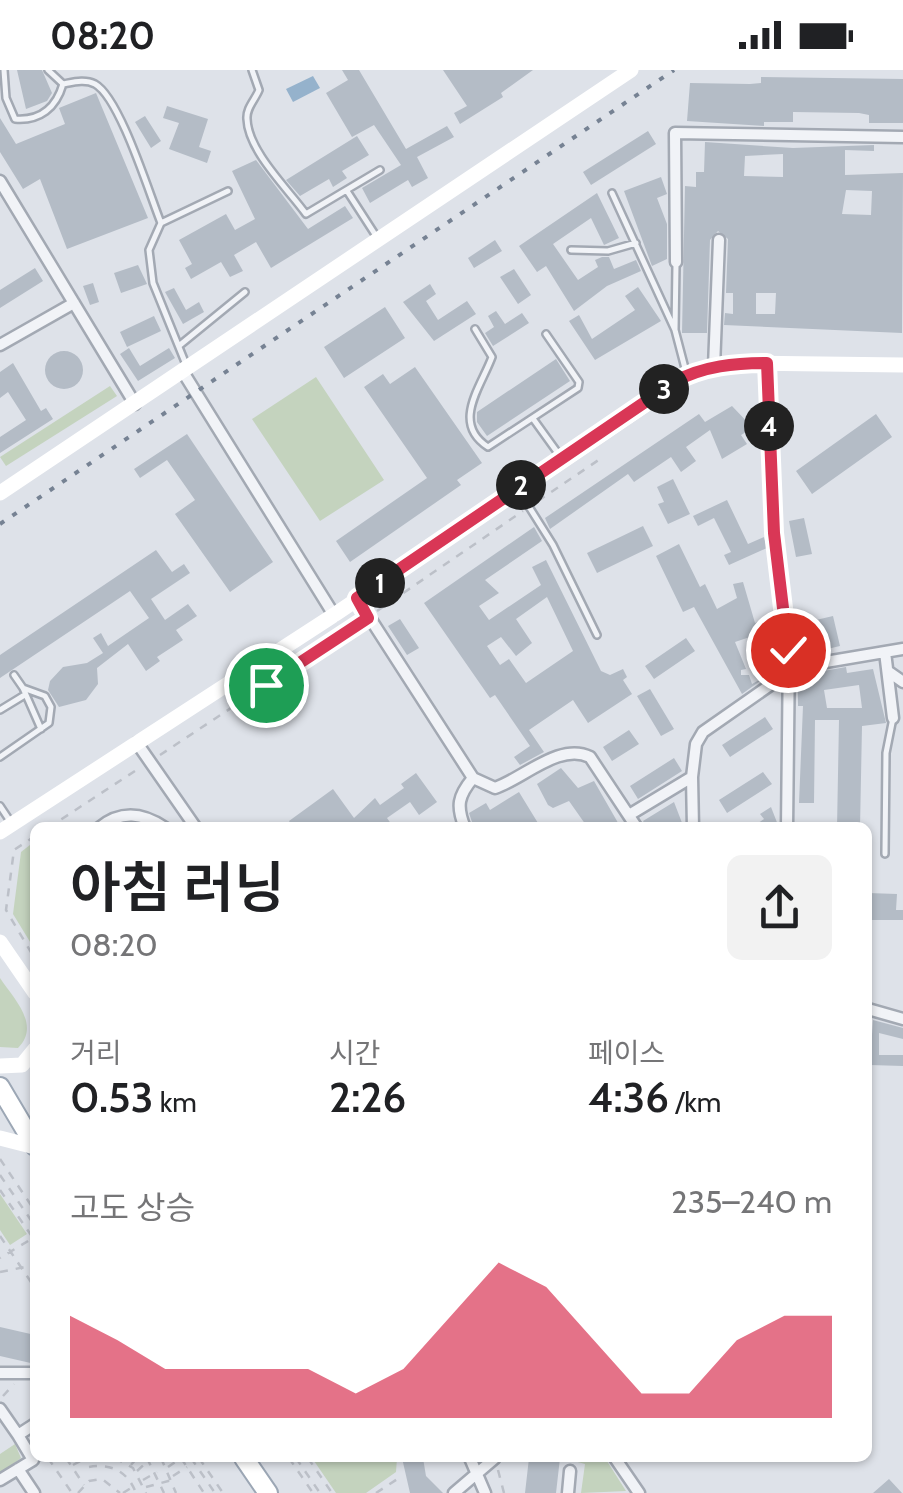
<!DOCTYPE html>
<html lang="ko">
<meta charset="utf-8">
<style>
:root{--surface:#fff;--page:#f2f2f2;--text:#202124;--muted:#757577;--accent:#d93756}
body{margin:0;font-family:Cabin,"Noto Sans KR",sans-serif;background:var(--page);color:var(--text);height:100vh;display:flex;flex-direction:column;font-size:38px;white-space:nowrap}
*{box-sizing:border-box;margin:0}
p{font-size:32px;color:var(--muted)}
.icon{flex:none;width:55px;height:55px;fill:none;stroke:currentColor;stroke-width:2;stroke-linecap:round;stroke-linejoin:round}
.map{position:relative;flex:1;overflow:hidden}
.panel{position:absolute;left:30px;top:752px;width:842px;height:640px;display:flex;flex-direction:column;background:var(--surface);border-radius:15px;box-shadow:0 2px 8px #0004}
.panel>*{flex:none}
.pin{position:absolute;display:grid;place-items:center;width:85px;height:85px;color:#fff;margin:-42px;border:5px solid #fff;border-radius:50%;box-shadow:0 2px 10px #0007}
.km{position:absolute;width:50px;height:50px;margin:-25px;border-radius:50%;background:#222;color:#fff;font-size:28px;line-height:50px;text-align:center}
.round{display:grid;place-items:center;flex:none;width:105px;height:105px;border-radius:15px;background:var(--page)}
.summary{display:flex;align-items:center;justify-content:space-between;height:170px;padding:0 40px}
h1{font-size:55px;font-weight:600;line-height:75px}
.stats{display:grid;grid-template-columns:repeat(3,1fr);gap:15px;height:170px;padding:10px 40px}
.stats div{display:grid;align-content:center}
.stats b{font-size:42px;font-weight:600}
.stats small{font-size:28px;font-weight:400}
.stats p{font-size:28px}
.chart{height:280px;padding:20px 40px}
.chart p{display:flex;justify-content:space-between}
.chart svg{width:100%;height:180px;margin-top:10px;fill:var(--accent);opacity:.7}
.status{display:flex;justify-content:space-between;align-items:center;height:70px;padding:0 50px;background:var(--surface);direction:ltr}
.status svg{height:28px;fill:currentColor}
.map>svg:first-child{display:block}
.green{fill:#c4d3be}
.water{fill:#95b2cc}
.building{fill:#b4bcc6;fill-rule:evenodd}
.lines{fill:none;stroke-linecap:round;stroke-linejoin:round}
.lane-casing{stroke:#a3a9b3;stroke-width:10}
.street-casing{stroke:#a3a9b3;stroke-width:15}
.primary-casing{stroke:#9ca7b5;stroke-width:22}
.path{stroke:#bcc0c8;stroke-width:2.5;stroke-dasharray:8 8;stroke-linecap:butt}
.lane{stroke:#f1f3f7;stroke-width:5}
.street{stroke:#f1f3f7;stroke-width:10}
.secondary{stroke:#fff;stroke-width:15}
.primary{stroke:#fff;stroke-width:18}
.rail{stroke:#768293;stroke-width:4;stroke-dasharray:5 10;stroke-linecap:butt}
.path-bridge{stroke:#bcc0c8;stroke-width:2.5;stroke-dasharray:8 8;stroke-linecap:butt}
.route-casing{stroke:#fff;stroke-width:20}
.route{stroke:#d93756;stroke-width:12}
</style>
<div class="status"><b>08:20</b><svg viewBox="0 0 49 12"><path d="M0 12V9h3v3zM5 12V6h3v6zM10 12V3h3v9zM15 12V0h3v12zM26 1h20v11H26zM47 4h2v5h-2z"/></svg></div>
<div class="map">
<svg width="903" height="1423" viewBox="0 0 903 1423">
<rect width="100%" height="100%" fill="#dee2e9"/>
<path class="green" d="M 316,307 L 384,410 L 320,451 L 252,349 Z
M 110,316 L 117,326 L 6,396 L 0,387 Z
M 35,771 L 35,880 L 13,844 L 21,782 Z
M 0,908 C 14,929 41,955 18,978 L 0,977 Z
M 0,1124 L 27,1164 L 10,1175 L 0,1160 Z
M 15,1374 L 21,1388 L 0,1404 L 0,1384 Z
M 312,1388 L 397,1388 L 396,1402 L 366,1423 L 336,1423 Z
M 563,1388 L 605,1388 L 626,1421 L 581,1423 L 585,1394 Z"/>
<path class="water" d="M 313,6 L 320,18 L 293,32 L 286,19 Z"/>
<path class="building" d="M 17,0 L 42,0 L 52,23 L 47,31 L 26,39 Z
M 342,0 L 359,0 L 406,79 L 447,56 L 454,67 L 417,87 L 428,108 L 412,117 L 408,110 L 370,133 L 362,118 L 401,95 L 374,55 L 352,67 L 326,23 L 348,10 Z
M 443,0 L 533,0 L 501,23 L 503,27 L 460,54 L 454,43 L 467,36 Z
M 761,7 L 903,9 L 903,53 L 869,53 L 869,45 L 859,43 L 793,42 L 793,52 L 764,52 L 764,56 L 687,51 L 690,13 L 750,14 L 761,13 Z
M 96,23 L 148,148 L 67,179 L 40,109 L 23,119 L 0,82 L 0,48 L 16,74 L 65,54 L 59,38 Z
M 167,36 L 208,49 L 199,77 L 211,81 L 207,93 L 169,79 L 179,53 L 163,48 Z
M 145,46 L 161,71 L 151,78 L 135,52 Z
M 648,61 L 656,74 L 591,115 L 583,102 Z
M 357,66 L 369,85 L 342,101 L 347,108 L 333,117 L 329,109 L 300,126 L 286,110 Z
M 705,72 L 793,78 L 874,75 L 874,81 L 845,80 L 845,105 L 903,103 L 902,263 L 724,255 L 725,243 L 733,244 L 733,223 L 726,223 L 728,169 L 718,161 L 710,170 L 707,263 L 682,263 L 685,116 L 696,117 L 696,102 L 704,102 ZM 783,84 L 783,107 L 744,106 L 745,86 ZM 846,120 L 872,121 L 871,145 L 842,144 ZM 756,223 L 776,223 L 775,244 L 756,244 Z
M 256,90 L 308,159 L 345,136 L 353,148 L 271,198 L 256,172 L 234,185 L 243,201 L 230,207 L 221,192 L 191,209 L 185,198 L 192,194 L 179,170 L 226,144 L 235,160 L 255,149 L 232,101 Z
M 661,107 L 667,124 L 657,128 L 667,154 L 667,189 L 652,196 L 624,121 Z
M 597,123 L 619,168 L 604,175 L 591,148 L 553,174 L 578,210 L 598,197 L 595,190 L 602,187 L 609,187 L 614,199 L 636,190 L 641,201 L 607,216 L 574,241 L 546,196 L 537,202 L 519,176 Z
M 495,170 L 502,181 L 474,198 L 468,188 Z
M 138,195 L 147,214 L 121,223 L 114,203 Z
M 35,198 L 43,211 L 0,238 L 0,220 Z
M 514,199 L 531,225 L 518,234 L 500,207 Z
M 93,213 L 99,232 L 90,235 L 83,216 Z
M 430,214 L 436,224 L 426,231 L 438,250 L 467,231 L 476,244 L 434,271 L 403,232 Z
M 638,217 L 661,251 L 595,290 L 569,251 L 579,245 L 592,269 L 635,240 L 625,226 Z
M 174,218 L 186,240 L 199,232 L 204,242 L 183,254 L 165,222 Z
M 385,237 L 405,268 L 344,308 L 324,277 Z
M 496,241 L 505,254 L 522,243 L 529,253 L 493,276 L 485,263 L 494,257 L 488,246 Z
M 154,246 L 161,261 L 127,277 L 120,262 Z
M 129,278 L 140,296 L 169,278 L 175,288 L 138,311 L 120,284 Z
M45 300a19 19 0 1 1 38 0a19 19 0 1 1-38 0Z
M 556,289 L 570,311 L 487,366 L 477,352 L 477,342 Z
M 13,293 L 41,341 L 46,338 L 53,349 L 0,383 L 0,367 L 26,350 L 8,322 L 0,328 L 0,302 Z
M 415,297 L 482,393 L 457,410 L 461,415 L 350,492 L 336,471 L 427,408 L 364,317 L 383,304 L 390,314 Z
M 732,336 L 753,358 L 741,365 L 747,374 L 722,389 L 710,360 L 686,377 L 696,391 L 681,402 L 671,387 L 634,412 L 628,404 L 550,459 L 545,448 L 699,344 L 705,352 Z
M 876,344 L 892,367 L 812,424 L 796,401 Z
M 187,364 L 273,492 L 230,522 L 175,444 L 195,430 L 167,390 L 140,408 L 134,399 Z
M 673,409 L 690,444 L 668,454 L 658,434 L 664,432 L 657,417 Z
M 727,430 L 748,474 L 764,467 L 767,478 L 729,495 L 724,485 L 731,482 L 714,448 L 698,456 L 693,446 Z
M 804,448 L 812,484 L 796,487 L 789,451 Z
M 643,456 L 653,476 L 597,503 L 587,483 Z
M 534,457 L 542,471 L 485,510 L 499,523 L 479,536 L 489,550 L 541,515 L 532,497 L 546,490 L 601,601 L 610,605 L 623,599 L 627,607 L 623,610 L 632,624 L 588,653 L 573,630 L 529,660 L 544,682 L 520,695 L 514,687 L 530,676 L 495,625 L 490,628 L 424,533 ZM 547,527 L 573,581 L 526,613 L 509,589 L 500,595 L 487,576 L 501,567 L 516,586 L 532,573 L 516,549 Z
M 679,474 L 700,517 L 705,514 L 717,539 L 737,528 L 733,514 L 743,512 L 755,553 L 773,547 L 777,558 L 735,572 L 746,599 L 741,600 L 741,605 L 749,605 L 752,614 L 770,604 L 742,624 L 694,537 L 683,542 L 656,486 Z
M 156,480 L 172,502 L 184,494 L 190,503 L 151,529 L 165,550 L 188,534 L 197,546 L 176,560 L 183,570 L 157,587 L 160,591 L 146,601 L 128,574 L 97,598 L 98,614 L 86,630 L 59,637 L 48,620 L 50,611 L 63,597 L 87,593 L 103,583 L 93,568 L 101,563 L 108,576 L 149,548 L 130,521 L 0,608 L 0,585 Z
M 833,546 L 840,576 L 802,585 L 795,555 Z
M 400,549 L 419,578 L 407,585 L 388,556 Z
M 686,568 L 695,581 L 654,609 L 645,596 Z
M 846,597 L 847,603 L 873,599 L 886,653 L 862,656 L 860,758 L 837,758 L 839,650 L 815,650 L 814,733 L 799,733 L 803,636 L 798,636 L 798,621 L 810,618 L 807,604 ZM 859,615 L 862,638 L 827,638 L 824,620 Z
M 650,619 L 674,659 L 661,666 L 637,626 Z
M 765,647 L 773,659 L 730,687 L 722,675 Z
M 629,660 L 639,674 L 612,691 L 603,677 Z
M 674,688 L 682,701 L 638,729 L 630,716 Z
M 561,698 L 578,718 L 594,711 L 621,758 L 588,758 L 569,731 L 553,738 L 548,735 L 537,714 Z
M 763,702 L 772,714 L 727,743 L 719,730 Z
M 416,703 L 437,732 L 419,745 L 410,732 L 387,748 L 394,758 L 293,758 L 289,751 L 333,719 L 354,748 L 375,728 L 380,735 L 404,718 L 401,714 Z
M 519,722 L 541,758 L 474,758 L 469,743 L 486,733 L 490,740 Z
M 674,732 L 684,758 L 647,758 L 643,751 Z
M 771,737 L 778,755 L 751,758 L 764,749 L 760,744 Z
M 868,823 L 897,824 L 896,840 L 903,840 L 903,850 L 868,850 Z
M 873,950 L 903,958 L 903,969 L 879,963 L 879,985 L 903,985 L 903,996 L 870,995 Z
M 0,1257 L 35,1265 L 35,1294 L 0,1286 Z
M 402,1388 L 423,1388 L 426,1406 L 443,1423 L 410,1423 Z
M 529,1388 L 560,1388 L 556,1423 L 525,1423 Z
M 889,1409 L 902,1423 L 873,1423 Z"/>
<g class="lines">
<g class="lane-casing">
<path id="lane" d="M 4,0 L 6,28 L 15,49 C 40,51 56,38 63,14
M 48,0 L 63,14 C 74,12 85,9 95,14 C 120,28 149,123 161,153 L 149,180 L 153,213 L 187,297
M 252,0 L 259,20 C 255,30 246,38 247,49 C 248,81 288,119 306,144 L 380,100
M 347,121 L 378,169
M 612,123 L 675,260
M 161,153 L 228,121
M 571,180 L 608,181 L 636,173
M 676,195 L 675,260 L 686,302
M 475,259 L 492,287 C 481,317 451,353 488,377 L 578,318 L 579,312 L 546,264
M 180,275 L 245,222
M 534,350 L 560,386
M 521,424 L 553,475 L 597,565
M 23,618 L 41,659
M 0,640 L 23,626
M 0,687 L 49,653 L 51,637 L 45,626 L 23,618 L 14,605
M 0,736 L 10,751
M 885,784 L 886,683 L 893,648"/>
</g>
<g class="street-casing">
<path id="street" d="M 0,111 L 135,334
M 676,192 L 675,63 L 903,67
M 0,275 L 74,233
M 767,293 L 774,463 L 789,580 L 787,758
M 714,297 L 719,170
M 183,302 L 334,545
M 357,528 L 473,708 C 458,726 456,736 465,758
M 885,582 L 893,648
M 889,602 L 903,612
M 137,673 L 196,758
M 692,707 L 693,758
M 473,708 L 495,718 C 524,708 560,672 590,687 L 637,758
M 629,745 L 692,707 L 696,674 L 703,662 L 796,597 L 903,579
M 99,758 C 121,740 143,743 165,758
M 868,939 L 903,949
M 0,1303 L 35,1303
M 0,1339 L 18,1365
M 470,1388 L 485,1423
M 615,1388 L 639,1423
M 18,1399 L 34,1423
M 0,1410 L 33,1390 L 18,1365 L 35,1354
M 454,1423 L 495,1388
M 568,1423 L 570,1401"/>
</g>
<g class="primary-casing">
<path id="primary" d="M 0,1017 L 35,1076
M 244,1388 L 268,1423"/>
</g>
<path class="path" d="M 538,431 L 603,387
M 377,541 L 523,441
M 160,685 L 358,554
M 48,758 L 141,697
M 35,766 L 14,780 L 6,840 L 35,889
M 0,1089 L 35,1141
M 0,1105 L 35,1156
M 0,1120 L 33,1168 L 0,1188
M 0,1166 L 35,1218
M 3,1326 L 14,1314
M 48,1388 L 72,1423
M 66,1388 L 84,1415
M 115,1388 L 133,1398 L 146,1423
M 147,1388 L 164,1423
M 161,1388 L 176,1423
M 191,1388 L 215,1423
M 199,1388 L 223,1423
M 289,1388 L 313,1423
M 296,1388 L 320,1423
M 308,1388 L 332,1423
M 73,1395 L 86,1388
M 131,1395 L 137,1388
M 89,1397 C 112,1393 128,1402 136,1423
M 168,1397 L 181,1388 L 204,1423
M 498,1400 L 504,1423
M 137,1401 L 149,1390
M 173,1406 L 187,1397
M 143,1410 L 157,1402
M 146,1417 L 172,1410
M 78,1423 L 89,1411 L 102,1409 L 120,1423
M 123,1423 L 134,1416
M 376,1423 L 399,1408"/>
<use href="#lane" class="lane"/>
<use href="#street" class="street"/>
<path class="secondary" d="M 0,423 L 631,0
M 0,762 L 334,545 L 694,302 L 740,293 L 903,295
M 0,872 L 35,923
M 0,996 L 22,995 L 35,979
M 0,1068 L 35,1077"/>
<use href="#primary" class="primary"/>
<path class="rail" d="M 0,454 L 674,0"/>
<path class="path-bridge" d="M 0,1202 L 35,1195"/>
</g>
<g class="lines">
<g class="route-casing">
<path id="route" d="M 266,615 L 368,548 L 357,528 L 676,311 C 704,296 735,293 767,293 L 774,463 L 788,580"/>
</g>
<use href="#route" class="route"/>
</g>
</svg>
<div class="pin" style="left:266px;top:615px;background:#1e9e55"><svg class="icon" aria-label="arrive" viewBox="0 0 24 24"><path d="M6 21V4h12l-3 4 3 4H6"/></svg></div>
<div class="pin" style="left:788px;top:580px;background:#d93025"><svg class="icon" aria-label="check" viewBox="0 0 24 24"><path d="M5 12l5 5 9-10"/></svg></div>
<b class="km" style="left:380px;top:513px">1</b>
<b class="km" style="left:521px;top:415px">2</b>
<b class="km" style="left:664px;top:319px">3</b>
<b class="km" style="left:769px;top:356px">4</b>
<section class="panel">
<div class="summary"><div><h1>아침 러닝</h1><p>08:20</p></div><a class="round"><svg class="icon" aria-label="share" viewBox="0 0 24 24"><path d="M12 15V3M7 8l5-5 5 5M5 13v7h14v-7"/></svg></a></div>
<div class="stats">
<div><p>거리</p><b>0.53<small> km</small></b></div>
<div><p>시간</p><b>2:26</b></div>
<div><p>페이스</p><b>4:36<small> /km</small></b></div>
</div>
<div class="chart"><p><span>고도 상승</span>235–240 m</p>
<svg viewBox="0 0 160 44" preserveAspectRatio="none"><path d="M0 44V19L10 25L20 32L30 32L40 32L50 32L60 38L70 32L80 19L90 6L100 12L110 25L120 38L130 38L140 25L150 19L160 19V44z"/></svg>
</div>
</section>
</div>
